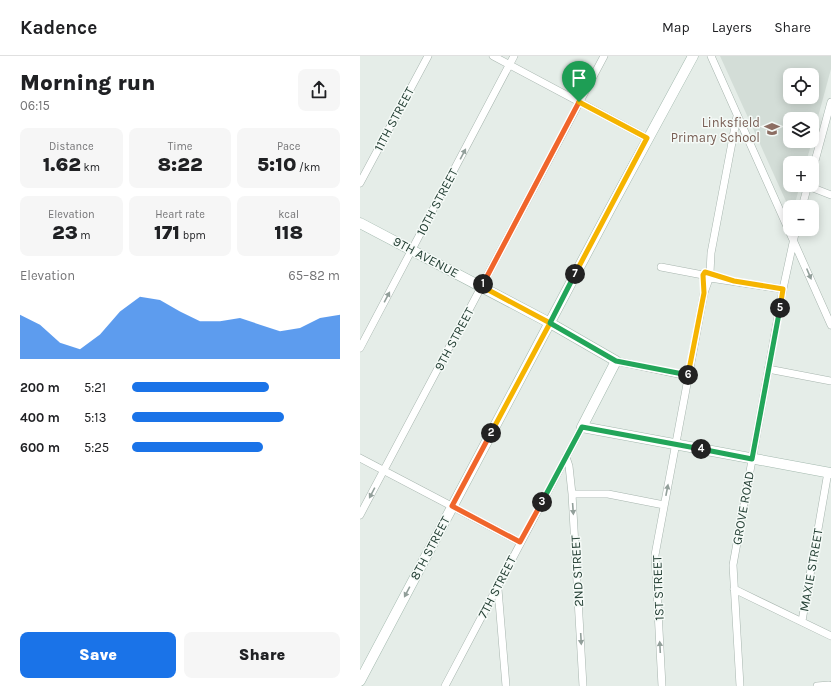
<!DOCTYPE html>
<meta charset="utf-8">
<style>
:root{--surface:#fff;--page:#f6f6f6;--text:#202124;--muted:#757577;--line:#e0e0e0;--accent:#1a73e8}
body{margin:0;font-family:Karla,sans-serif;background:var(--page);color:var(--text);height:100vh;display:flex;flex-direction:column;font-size:15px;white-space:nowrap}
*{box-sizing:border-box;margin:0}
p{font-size:13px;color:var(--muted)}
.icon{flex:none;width:22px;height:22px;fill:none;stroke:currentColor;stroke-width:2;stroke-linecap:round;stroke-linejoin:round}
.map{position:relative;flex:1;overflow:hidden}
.drawer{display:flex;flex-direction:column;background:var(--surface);width:360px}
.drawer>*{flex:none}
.buttons{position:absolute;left:423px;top:12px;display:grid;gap:8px}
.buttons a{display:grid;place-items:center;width:36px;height:36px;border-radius:8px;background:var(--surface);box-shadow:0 2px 10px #0003;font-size:20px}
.pin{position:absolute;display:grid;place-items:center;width:34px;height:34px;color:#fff;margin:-41px -17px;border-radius:50% 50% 50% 0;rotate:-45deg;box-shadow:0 0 4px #0007}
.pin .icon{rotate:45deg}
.km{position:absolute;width:20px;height:20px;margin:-10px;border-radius:50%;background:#222;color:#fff;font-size:11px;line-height:20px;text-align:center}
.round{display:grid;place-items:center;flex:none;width:42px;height:42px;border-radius:8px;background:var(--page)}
.head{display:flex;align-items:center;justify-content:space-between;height:68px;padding:0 20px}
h1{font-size:22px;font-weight:800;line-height:30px}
.figures{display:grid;grid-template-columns:repeat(3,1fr);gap:6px;height:68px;padding:4px 20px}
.figures div{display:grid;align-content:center;border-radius:8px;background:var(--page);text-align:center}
.figures b{font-size:20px;font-weight:800}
.figures small{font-size:11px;font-weight:400}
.figures p{font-size:11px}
.chart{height:112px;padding:8px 20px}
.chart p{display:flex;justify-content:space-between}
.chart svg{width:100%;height:72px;margin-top:4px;fill:var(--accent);opacity:.7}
.cta{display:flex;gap:8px;margin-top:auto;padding:8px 20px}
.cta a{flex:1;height:46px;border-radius:8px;background:var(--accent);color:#fff;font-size:16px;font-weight:800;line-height:46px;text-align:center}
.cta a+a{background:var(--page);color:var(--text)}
ul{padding:0 20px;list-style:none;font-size:13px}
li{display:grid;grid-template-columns:64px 48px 1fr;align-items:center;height:30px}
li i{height:10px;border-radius:5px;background:var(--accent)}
header{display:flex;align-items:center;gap:24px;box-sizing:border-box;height:56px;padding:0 20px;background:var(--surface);border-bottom:1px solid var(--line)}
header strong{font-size:19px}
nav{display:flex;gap:22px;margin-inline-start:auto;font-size:14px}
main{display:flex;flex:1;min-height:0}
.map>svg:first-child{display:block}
.built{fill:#d3ddd7;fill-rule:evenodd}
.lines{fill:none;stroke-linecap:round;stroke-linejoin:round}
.minor-casing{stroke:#a7b5ae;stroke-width:8}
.secondary-casing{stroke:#a3b9ae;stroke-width:11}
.minor{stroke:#fff;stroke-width:7}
.secondary{stroke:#fff;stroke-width:10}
.oneway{fill:#929f9a}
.split-1-casing{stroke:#fff;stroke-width:8}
.split-2-casing{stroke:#fff;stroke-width:8}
.split-3-casing{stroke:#fff;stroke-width:8}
.split-4-casing{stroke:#fff;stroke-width:8}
.split-5-casing{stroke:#fff;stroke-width:8}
.split-6-casing{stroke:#fff;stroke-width:8}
.split-7-casing{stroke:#fff;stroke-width:8}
.split-8-casing{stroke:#fff;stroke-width:8}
.split-1{stroke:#f0652b;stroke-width:5}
.split-2{stroke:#f5b400;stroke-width:5}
.split-3{stroke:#f0652b;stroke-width:5}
.split-4{stroke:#22a559;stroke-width:5}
.split-5{stroke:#22a559;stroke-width:5}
.split-6{stroke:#f5b400;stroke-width:5}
.split-7{stroke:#22a559;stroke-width:5}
.split-8{stroke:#f5b400;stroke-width:5}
.labels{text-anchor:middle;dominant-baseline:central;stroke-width:3;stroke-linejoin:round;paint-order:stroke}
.street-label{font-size:13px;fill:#243f34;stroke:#f5faf7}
.education-label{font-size:13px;fill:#785e54;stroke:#f5faf7;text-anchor:end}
</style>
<header>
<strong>Kadence</strong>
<nav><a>Map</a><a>Layers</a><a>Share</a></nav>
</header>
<main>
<section class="drawer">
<div class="head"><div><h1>Morning run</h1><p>06:15</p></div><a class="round"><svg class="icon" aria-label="share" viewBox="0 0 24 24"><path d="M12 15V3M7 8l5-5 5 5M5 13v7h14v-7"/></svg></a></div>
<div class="figures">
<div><p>Distance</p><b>1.62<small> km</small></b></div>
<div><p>Time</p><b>8:22</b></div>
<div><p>Pace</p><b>5:10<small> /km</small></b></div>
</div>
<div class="figures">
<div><p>Elevation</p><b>23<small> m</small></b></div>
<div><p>Heart rate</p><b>171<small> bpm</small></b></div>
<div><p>kcal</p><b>118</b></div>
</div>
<div class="chart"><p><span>Elevation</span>65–82 m</p>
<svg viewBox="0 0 160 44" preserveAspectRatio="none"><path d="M0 44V17L10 23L20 34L30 38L40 29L50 15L60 6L70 8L80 15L90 21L100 21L110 19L120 23L130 27L140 25L150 19L160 17V44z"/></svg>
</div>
<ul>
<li><b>200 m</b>5:21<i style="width:66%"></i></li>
<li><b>400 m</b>5:13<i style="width:73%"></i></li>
<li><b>600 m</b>5:25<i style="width:63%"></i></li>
</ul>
<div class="cta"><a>Save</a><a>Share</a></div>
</section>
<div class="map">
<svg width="471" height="630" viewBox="0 0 471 630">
<rect width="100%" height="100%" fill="#e5ede8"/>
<path class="built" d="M 360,0 L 471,0 L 471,13 L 452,83 L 452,63 L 430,63 L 430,85 L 452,85 L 446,107 L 430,107 L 430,129 L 440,129 L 434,151 L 430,151 L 430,154 ZM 430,19 L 452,19 L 452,41 L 430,41 Z"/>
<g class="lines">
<g class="minor-casing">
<path id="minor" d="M 133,0 L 287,82
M 351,0 L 471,269
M 452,116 L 471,46
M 0,127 L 68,0
M 448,130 L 471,139
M 442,151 L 448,129
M 301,211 L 343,219
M 350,217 L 351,197 L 377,60
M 350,222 L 423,233
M 0,292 L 154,0
M 256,305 L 328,320
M 408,313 L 471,325
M 206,401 L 209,410 L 212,438 L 223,630
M 0,402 L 160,486
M 212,438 L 248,438 L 304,449
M 0,459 L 244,0
M 138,533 L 146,630
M 374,533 L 471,580
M 442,565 L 468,416
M 85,630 L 222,371
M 302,630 L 295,499 L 344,237 L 349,223
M 380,630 L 373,509 L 423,233 L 436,173
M 457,630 L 469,629"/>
</g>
<g class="secondary-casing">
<path id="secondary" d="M 0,167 L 190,267 L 256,305 L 222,371 L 471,417
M 0,625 L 250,153 L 333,0"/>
</g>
<use href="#minor" class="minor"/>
<use href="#secondary" class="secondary"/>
</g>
<defs><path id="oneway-solid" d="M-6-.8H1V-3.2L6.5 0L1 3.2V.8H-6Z"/></defs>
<g class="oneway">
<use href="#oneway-solid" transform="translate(103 98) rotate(-62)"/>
<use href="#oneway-solid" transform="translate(449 218) rotate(67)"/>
<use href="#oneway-solid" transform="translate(27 241) rotate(-62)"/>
<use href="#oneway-solid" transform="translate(307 434) rotate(-79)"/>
<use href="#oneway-solid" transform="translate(12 437) rotate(118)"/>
<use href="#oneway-solid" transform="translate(213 453) rotate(86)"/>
<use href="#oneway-solid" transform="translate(47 536) rotate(118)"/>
<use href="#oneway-solid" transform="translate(221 583) rotate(87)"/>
<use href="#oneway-solid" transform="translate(300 591) rotate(-93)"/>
</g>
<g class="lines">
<g class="split-1-casing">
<path id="split-1" d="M 123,228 L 219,46"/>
</g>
<g class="split-2-casing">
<path id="split-2" d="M 123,228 L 121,230 L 190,267 L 131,377"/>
</g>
<g class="split-3-casing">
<path id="split-3" d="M 131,377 L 92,450 L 160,486 L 182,446"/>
</g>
<g class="split-4-casing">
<path id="split-4" d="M 182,446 L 222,371 L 341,393"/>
</g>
<g class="split-5-casing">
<path id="split-5" d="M 341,393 L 392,403 L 420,252"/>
</g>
<g class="split-6-casing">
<path id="split-6" d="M 328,319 L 344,237 L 343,219 L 345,216 L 374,225 L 423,233 L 420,252"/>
</g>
<g class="split-7-casing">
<path id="split-7" d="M 215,218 L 190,267 L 256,305 L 328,319"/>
</g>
<g class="split-8-casing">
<path id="split-8" d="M 215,218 L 287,82 L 219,46"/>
</g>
<use href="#split-1" class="split-1"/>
<use href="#split-2" class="split-2"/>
<use href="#split-3" class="split-3"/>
<use href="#split-4" class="split-4"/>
<use href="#split-5" class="split-5"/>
<use href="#split-6" class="split-6"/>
<use href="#split-7" class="split-7"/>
<use href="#split-8" class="split-8"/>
</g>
<defs>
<g id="school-bare" transform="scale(1.2)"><path d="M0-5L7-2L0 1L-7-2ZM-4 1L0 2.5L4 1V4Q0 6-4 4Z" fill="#8d6e63" stroke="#f5faf7" stroke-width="2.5" paint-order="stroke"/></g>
</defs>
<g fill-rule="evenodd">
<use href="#school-bare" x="412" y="73"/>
</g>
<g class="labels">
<g class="street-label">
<text transform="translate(34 63) rotate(-62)">11TH STREET</text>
<text transform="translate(77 146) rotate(-62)">10TH STREET</text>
<text transform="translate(66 201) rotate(28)">9TH AVENUE</text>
<text transform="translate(94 283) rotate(-62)">9TH STREET</text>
<text transform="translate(383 452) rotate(-80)">GROVE ROAD</text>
<text transform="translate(70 492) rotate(-62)">8TH STREET</text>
<text transform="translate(451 514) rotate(-80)">MAXIE STREET</text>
<text transform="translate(217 515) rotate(-93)">2ND STREET</text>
<text transform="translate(137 531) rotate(-63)">7TH STREET</text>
<text transform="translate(298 532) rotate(-92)">1ST STREET</text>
</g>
<g class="education-label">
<text x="400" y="66">Linksfield<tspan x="400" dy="15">Primary School</tspan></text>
</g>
</g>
</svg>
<div class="buttons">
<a><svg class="icon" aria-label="locate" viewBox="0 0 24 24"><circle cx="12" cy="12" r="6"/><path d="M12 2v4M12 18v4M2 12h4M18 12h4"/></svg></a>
<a><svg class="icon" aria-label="layers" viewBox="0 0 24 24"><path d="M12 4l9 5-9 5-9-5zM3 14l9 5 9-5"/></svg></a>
<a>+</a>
<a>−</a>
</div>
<div class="pin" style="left:219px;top:46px;background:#1e9e55"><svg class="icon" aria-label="arrive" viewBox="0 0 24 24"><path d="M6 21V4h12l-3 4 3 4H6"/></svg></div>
<b class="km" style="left:123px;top:228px">1</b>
<b class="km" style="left:131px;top:377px">2</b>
<b class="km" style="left:182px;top:446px">3</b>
<b class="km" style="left:341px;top:393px">4</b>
<b class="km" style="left:420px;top:252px">5</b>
<b class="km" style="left:328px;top:319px">6</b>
<b class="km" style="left:215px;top:218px">7</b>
</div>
</main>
